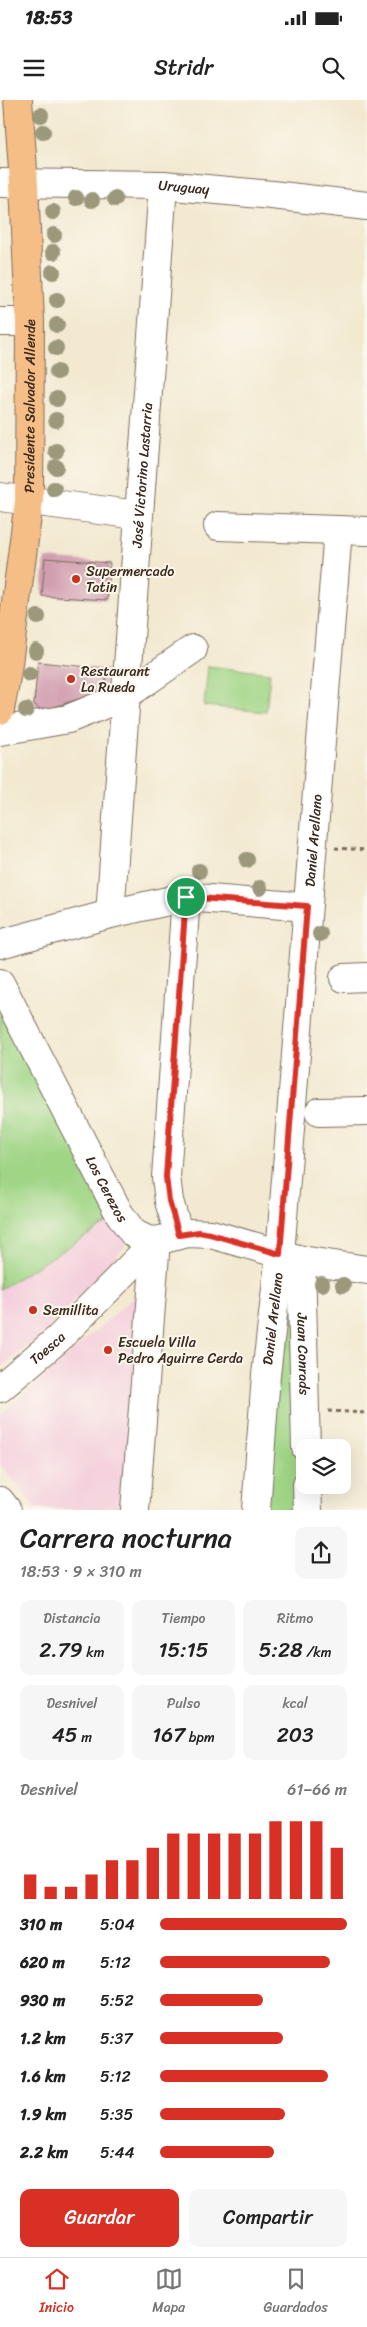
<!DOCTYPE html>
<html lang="es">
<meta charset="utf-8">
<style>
:root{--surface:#fff;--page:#f6f6f6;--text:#222;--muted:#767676;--line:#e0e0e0;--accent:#d93025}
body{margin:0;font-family:Sriracha,sans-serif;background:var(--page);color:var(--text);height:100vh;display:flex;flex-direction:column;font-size:19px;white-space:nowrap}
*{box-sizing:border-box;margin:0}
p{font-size:16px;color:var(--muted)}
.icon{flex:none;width:28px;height:28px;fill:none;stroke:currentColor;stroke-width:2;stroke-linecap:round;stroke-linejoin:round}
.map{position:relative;height:1410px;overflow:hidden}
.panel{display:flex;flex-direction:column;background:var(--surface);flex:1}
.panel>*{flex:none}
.fabs{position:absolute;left:296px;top:1339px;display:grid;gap:10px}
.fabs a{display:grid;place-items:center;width:55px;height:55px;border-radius:10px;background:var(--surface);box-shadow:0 5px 20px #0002;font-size:25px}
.pin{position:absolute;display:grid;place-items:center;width:42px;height:42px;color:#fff;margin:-21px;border:2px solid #fff;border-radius:50%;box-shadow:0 1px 5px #0007}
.round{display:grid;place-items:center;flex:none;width:52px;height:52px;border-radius:10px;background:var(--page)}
.head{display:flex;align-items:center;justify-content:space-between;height:85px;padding:0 20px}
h1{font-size:28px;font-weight:600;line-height:38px}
.metrics{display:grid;grid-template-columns:repeat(3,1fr);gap:8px;height:85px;padding:5px 20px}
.metrics div{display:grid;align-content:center;border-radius:10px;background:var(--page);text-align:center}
.metrics b{font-size:21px;font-weight:600}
.metrics small{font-size:14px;font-weight:400}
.metrics p{font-size:14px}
.chart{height:140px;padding:10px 20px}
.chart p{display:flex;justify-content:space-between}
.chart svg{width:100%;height:90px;margin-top:5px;stroke:var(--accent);stroke-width:6}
.cta{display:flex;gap:10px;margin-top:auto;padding:10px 20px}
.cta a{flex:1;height:58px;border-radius:10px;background:var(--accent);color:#fff;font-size:20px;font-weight:600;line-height:58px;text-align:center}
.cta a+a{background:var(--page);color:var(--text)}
ul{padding:0 20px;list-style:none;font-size:16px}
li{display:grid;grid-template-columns:80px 60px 1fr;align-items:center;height:38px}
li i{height:12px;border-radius:6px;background:var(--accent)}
.status{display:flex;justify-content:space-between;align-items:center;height:35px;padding:0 25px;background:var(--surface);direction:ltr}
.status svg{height:14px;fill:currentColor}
header{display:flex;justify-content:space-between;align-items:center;height:65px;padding:0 20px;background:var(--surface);font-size:22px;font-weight:600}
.menu{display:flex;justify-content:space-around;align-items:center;height:70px;border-top:1px solid var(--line);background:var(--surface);font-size:14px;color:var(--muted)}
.menu a{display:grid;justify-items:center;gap:2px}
.menu .selected{color:var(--accent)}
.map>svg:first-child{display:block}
.built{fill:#f4cfdd}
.green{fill:#a0d586;stroke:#6e8052}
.building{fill:#d19eb0}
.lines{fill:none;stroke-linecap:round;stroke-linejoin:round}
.minor-casing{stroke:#7b6d5c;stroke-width:30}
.major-casing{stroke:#7b6d5c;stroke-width:30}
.path{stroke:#7b6d5c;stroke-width:3;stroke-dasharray:4 4;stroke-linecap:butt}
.minor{stroke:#fff;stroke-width:28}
.major{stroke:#f6be87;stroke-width:28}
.tree{fill:#9b987c}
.route-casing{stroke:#fff;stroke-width:10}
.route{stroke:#d93025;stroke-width:6}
.poi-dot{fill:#c8321e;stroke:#fbf7ec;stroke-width:2}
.labels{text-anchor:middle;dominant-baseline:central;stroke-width:4;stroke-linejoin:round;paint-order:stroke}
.street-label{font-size:14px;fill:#3b2a1e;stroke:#fbf7ec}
.poi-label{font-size:14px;fill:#3b2a1e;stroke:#fbf7ec;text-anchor:start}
</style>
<div class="status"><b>18:53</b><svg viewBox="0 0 49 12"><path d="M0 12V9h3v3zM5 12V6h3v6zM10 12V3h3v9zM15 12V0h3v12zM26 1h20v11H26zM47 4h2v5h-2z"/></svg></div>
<header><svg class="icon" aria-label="menu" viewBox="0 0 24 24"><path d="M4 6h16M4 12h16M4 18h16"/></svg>Stridr<svg class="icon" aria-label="search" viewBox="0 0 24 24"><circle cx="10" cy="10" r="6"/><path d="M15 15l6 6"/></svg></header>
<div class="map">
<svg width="367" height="1410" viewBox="0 0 367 1410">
<rect width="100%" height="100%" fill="#fbf7ec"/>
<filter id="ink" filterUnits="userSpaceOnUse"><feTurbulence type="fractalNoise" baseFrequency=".02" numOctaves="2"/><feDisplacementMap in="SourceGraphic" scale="10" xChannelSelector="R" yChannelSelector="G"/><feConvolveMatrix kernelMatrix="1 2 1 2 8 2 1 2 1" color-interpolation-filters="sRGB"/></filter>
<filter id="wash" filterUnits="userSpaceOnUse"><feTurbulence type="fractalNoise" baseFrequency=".0096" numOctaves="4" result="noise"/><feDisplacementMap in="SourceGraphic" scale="20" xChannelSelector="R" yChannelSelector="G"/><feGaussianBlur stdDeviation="1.12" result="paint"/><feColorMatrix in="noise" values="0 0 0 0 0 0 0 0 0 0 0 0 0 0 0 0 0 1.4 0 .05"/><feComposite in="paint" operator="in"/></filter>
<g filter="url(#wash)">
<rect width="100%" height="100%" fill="#f2e9d0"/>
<path class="built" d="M 112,1120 L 126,1145 L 45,1232 L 0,1268 L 0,1189 Z
M 148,1185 L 128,1409 L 36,1409 L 0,1364 L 0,1315 Z"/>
<path class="green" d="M 208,566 L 270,573 L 266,612 L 204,606 Z
M 0,905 L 112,1120 L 0,1189 Z
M 282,1180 L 294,1180 L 300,1409 L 265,1410 Z"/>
<g id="blocks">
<path class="building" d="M 45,458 L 110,463 L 107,500 L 42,496 Z
M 38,562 L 107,569 L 105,590 L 42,611 L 34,604 Z"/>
</g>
</g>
<g filter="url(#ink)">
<use href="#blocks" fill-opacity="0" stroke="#7b6d5c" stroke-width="1"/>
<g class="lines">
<g class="minor-casing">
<g id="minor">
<path id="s1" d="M 0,83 L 163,85 L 272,95 L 367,106"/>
<path d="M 0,222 L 30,222"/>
<path d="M 0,397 L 138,415"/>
<path d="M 218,426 L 367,431"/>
<path d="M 0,631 L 68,619 L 125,596 L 193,549"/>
<path id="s2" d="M 110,814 L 163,85"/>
<path d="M 0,844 L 110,814 L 186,797 L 307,807"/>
<path d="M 344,878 L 367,877"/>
<path id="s3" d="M 0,883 L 119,1113 L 133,1133 L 147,1140 L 156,1141 L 188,1133 L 211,1134 L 301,1160 L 367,1170"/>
<path d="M 319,1012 L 367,1011"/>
<path d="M 179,1135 L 169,1101 L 166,1077 L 186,797"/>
<path id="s4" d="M 301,1160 L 306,1348"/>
<path id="s5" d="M 0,1288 L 58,1239 L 156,1141"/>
<path d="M 307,1385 L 308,1410"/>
<path d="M 0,1401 L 7,1410"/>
<path d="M 135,1410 L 156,1141"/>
<path id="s6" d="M 256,1410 L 266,1275 L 280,1154 L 338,430"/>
</g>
</g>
<g class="major-casing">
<g id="major">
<path id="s7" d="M 0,610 L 7,571 L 29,401 L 30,222 L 24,84 L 18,0"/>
</g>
</g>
<path class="path" d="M 335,748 L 367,750
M 328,1311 L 367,1313"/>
<use href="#minor" class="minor"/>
<use href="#major" class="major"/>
</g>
<g class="tree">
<circle cx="41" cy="15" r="8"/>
<circle cx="43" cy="32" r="8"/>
<circle cx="76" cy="98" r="8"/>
<circle cx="115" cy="99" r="8"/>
<circle cx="92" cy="100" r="8"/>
<circle cx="53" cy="112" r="8"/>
<circle cx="54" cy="135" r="8"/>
<circle cx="53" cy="152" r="8"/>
<circle cx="53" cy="172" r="8"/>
<circle cx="57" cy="200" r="8"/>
<circle cx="57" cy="225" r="8"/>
<circle cx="56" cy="248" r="8"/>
<circle cx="57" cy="272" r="8"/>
<circle cx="57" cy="299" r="8"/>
<circle cx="56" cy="320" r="8"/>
<circle cx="56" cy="351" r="8"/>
<circle cx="56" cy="367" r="8"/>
<circle cx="54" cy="389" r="8"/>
<circle cx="38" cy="517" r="8"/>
<circle cx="36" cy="551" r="8"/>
<circle cx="29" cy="574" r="8"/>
<circle cx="26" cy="610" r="8"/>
<circle cx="247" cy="760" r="8"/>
<circle cx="199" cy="771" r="8"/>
<circle cx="260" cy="788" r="8"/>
<circle cx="320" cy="834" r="8"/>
<circle cx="322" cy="1184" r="8"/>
<circle cx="343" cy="1185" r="8"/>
</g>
</g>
<g class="lines" filter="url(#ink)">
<g class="route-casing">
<path id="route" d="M 186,797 L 307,806 L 280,1154 L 210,1134 L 199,1132 L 179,1135 L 169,1101 L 166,1077 Z"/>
</g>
<use href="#route" class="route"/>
</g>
<g class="poi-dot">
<circle cx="76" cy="479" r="5"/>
<circle cx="71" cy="579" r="5"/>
<circle cx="33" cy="1210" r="5"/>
<circle cx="108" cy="1250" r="5"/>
</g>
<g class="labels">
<g class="street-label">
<text stroke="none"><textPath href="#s1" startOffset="184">Uruguay</textPath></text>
<text stroke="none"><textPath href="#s7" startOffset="306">Presidente Salvador Allende</textPath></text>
<text stroke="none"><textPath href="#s2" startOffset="440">José Victorino Lastarria</textPath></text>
<text stroke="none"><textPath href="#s6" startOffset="672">Daniel Arellano</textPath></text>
<text stroke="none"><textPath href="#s3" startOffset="232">Los Cerezos</textPath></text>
<text stroke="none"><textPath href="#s6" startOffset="192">Daniel Arellano</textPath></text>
<text stroke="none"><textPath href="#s5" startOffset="62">Toesca</textPath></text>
<text stroke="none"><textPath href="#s4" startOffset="94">Juan Conrads</textPath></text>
</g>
<g class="poi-label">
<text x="86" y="471">Supermercado<tspan x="86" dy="16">Tatin</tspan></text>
<text x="81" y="571">Restaurant<tspan x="81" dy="16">La Rueda</tspan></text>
<text x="43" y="1210">Semillita</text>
<text x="118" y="1242">Escuela Villa<tspan x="118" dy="16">Pedro Aguirre Cerda</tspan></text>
</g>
</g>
</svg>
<div class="fabs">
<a><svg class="icon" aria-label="layers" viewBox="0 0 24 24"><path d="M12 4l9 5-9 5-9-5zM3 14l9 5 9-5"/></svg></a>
</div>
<div class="pin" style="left:186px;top:797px;background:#1e9e55"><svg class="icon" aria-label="arrive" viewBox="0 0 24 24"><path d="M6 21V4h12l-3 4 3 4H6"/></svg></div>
</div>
<section class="panel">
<div class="head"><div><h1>Carrera nocturna</h1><p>18:53 · 9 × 310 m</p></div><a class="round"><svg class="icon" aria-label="share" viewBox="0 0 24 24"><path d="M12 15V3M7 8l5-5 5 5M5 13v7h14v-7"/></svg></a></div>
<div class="metrics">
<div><p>Distancia</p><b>2.79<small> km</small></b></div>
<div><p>Tiempo</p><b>15:15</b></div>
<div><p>Ritmo</p><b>5:28<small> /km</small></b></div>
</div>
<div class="metrics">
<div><p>Desnivel</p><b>45<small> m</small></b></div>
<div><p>Pulso</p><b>167<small> bpm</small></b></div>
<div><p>kcal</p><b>203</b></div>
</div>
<div class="chart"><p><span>Desnivel</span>61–66 m</p>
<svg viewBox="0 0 160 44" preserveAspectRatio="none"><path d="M5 44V32M15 44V38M25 44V38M35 44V32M45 44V25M55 44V25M65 44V19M75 44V12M85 44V12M95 44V12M105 44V12M115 44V12M125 44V6M135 44V6M145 44V6M155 44V19"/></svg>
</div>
<ul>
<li><b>310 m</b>5:04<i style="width:100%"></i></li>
<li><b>620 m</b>5:12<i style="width:91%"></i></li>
<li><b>930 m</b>5:52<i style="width:55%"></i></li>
<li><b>1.2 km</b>5:37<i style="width:66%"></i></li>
<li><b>1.6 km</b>5:12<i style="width:90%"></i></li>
<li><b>1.9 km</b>5:35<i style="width:67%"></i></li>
<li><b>2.2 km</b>5:44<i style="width:61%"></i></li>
</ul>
<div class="cta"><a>Guardar</a><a>Compartir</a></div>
</section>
<nav class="menu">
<a class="selected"><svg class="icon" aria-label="home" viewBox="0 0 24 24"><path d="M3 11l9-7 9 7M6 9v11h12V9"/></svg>Inicio</a>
<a><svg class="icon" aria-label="map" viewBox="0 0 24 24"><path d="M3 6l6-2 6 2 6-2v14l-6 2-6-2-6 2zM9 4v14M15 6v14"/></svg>Mapa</a>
<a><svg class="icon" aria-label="saved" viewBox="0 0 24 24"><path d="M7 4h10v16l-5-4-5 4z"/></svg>Guardados</a>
</nav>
